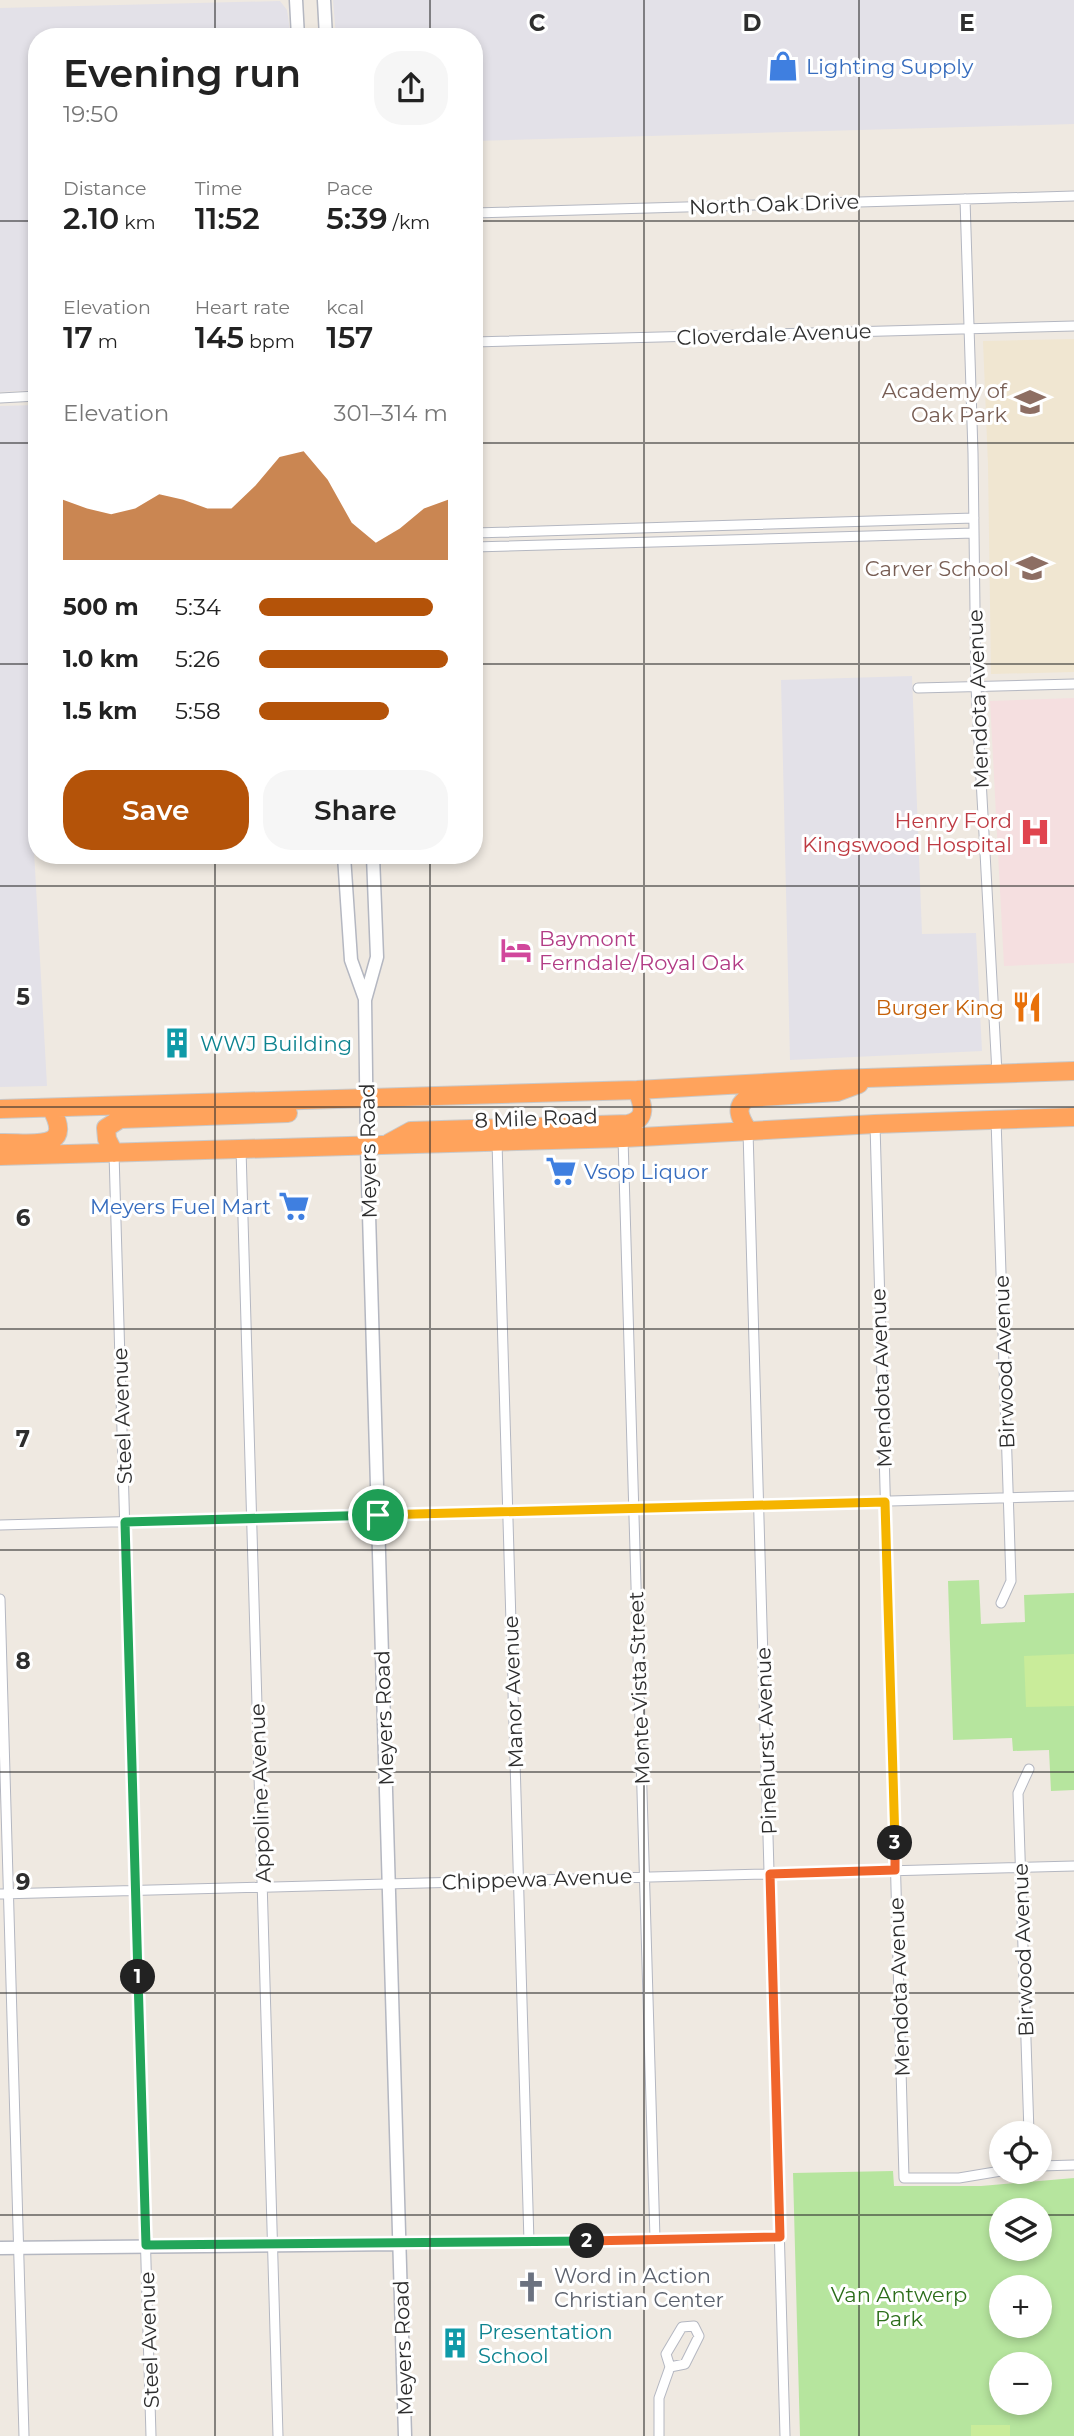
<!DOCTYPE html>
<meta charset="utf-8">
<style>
:root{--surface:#fff;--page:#f6f6f6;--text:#222;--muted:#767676;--accent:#b45309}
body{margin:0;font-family:Montserrat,sans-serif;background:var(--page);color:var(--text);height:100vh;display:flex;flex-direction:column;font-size:26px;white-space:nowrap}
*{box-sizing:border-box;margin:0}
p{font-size:23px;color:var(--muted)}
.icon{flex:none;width:38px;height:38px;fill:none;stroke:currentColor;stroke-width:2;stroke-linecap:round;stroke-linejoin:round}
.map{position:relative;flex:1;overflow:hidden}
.sheet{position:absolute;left:28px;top:28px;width:455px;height:836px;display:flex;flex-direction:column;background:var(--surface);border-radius:28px;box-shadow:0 4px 10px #0003}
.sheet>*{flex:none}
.controls{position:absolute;left:989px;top:2121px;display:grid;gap:14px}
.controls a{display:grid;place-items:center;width:63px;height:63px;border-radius:50%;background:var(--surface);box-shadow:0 4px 10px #0003;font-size:35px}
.pin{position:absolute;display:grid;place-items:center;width:60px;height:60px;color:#fff;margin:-30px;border:4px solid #fff;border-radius:50%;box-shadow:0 2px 7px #0007}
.km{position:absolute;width:35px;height:35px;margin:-18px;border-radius:50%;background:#222;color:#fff;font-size:19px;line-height:35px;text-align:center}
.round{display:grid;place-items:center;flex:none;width:74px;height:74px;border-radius:28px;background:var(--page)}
.summary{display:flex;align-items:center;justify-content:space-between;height:119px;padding:0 35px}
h1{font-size:38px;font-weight:600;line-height:52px}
.stats{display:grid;grid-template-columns:repeat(3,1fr);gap:10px;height:119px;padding:7px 35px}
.stats div{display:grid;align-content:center}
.stats b{font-size:30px;font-weight:600}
.stats small{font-size:19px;font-weight:400}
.stats p{font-size:19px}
.chart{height:196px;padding:14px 35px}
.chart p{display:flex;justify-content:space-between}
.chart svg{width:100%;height:126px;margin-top:7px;fill:var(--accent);opacity:.7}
.primary-button{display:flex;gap:14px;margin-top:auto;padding:14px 35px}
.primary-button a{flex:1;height:80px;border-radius:28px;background:var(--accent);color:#fff;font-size:28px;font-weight:600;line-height:80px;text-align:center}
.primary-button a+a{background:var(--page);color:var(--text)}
ul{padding:0 35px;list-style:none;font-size:23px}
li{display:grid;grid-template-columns:112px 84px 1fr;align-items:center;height:52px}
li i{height:18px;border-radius:9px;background:var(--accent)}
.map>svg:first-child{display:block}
.industrial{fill:#e3e1e8}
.education{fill:#f0e6d1}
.medical{fill:#f5dfe0}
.park{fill:#b6e59e;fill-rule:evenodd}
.pitch{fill:#c9ec9a}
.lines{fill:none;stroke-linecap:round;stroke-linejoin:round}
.street-casing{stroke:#b4b7c1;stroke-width:11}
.secondary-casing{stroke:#b4b7c1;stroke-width:15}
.highway-casing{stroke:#c9c9c9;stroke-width:20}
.street{stroke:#fff;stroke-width:9}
.secondary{stroke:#fff;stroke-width:12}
.highway{stroke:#ffa35c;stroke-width:18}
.split-1-casing{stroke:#fff;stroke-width:14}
.split-2-casing{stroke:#fff;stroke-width:14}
.split-3-casing{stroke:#fff;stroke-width:14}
.split-4-casing{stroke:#fff;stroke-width:14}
.split-1{stroke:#22a559;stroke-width:9}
.split-2{stroke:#22a559;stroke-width:9}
.split-3{stroke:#f0652b;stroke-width:9}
.split-4{stroke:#f5b400;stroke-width:9}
.grid{fill:none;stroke:#2e2e2e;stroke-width:2;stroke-opacity:0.55}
.labels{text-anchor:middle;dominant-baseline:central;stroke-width:6;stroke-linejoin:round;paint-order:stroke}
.shop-label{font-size:21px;fill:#366cbe;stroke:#fff;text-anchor:start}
.street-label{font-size:21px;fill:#2e2e2e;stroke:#fff}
.education-label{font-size:21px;fill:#785e54;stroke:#fff;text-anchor:end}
.health-label{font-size:21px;fill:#be3a42;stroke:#fff;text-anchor:end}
.hotel-label{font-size:21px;fill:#b23c85;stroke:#fff;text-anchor:start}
.food-label{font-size:21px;fill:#c56008;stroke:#fff;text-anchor:end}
.culture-label{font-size:21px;fill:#0d838f;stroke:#fff;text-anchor:start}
.worship-label{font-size:21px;fill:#5b616d;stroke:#fff;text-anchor:start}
.park-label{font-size:21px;fill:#2c6e1b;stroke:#fff}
.grid-label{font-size:23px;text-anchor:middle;font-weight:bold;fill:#2e2e2e;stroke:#fff;stroke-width:6;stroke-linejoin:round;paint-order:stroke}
</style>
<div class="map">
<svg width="1074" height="2436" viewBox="0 0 1074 2436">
<rect width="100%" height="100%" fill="#efe9e1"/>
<path class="industrial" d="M 333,0 L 1074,0 L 1074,124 L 474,141 L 474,37 L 336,37 Z
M 280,1 L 287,10 L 291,37 L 37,37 L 37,390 L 0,392 L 0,8 Z
M 37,405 L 37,741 L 28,742 L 47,1086 L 0,1087 L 0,406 Z
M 912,676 L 922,934 L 976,933 L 982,1051 L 790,1060 L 781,680 Z"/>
<path class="education" d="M 1074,339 L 1074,672 L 991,674 L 988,465 L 983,341 Z"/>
<path class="medical" d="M 1074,698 L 1074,963 L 1004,966 L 990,701 Z"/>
<path class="park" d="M 979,1580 L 981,1624 L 1025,1622 L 1024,1595 L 1074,1593 L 1074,1790 L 1051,1791 L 1049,1750 L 1013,1751 L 1012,1738 L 953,1740 L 948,1581 Z
M 893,2171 L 894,2186 L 981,2186 L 1074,2178 L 1074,2436 L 800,2436 L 793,2173 ZM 1001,2210 L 1040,2210 L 1040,2249 L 1001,2249 ZM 1001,2287 L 1040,2287 L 1040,2326 L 1001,2326 ZM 1001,2364 L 1040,2364 L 1040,2403 L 1001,2403 Z"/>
<path class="pitch" d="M 1074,1654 L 1074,1706 L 1026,1707 L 1024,1656 Z
M 971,2425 L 1010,2425 L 1010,2436 L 971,2436 Z"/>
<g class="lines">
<g class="street-casing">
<path id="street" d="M 965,199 L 973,453 L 976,687 L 997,1073
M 474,213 L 1074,196
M 474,342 L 1074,326
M 0,398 L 37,396
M 474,533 L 974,518
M 474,547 L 974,533
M 918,688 L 1074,684
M 996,1119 L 1011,1581 L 1001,1603
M 875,1124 L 904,2178 L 959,2178 L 1001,2171
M 748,1131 L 785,2436
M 623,1138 L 655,2239
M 497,1142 L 529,2242
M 241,1149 L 278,2436
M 114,1153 L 151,2436
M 0,1525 L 1074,1496
M 0,1599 L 24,2436
M 0,1894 L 1074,1866
M 1029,2133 L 1018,1793 L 1029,1769
M 1040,2166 L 1074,2165
M 400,2244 L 780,2237
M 694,2326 L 699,2336 L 685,2364 L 670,2367 L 666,2354 L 682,2327 Z
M 659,2436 L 659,2398 L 670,2367"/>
</g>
<g class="secondary-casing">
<path id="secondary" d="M 296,0 L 298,37
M 324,0 L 326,37
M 344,856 L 351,960 L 365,999
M 373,856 L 377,957 L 365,1000 L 367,1146 L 405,2436
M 0,2248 L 400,2244"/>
</g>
<g class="highway-casing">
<path id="highway" d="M 0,1109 L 637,1090 L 836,1079 L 1074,1071
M 748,1131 C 741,1119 733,1107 748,1098 L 837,1092 L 859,1084
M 0,1143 C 30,1142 76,1153 51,1108
M 389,1143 L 411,1131 L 628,1124 C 648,1119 643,1105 637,1090
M 114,1153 L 107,1139 L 106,1128 L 120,1119 L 288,1113
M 0,1156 L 623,1138 L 875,1124 L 1074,1117"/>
</g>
<use href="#street" class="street"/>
<use href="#secondary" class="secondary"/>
<use href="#highway" class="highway"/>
</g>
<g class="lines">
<g class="split-1-casing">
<path id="split-1" d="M 138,1977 L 125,1522 L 378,1515"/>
</g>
<g class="split-2-casing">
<path id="split-2" d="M 138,1977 L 146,2245 L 587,2241"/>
</g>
<g class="split-3-casing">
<path id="split-3" d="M 587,2241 L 780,2237 L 770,1874 L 895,1870 L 895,1843"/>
</g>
<g class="split-4-casing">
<path id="split-4" d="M 378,1515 L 885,1502 L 895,1843"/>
</g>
<use href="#split-1" class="split-1"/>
<use href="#split-2" class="split-2"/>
<use href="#split-3" class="split-3"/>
<use href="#split-4" class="split-4"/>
</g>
<path class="grid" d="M 215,0 L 215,37M 430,0 L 430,37M 644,0 L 644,2436M 859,0 L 859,2436M 0,221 L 37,221M 474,221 L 1074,221M 0,443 L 37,443M 474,443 L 1074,443M 0,664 L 37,664M 474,664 L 1074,664M 215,856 L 215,2436M 430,856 L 430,2436M 0,886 L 1074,886M 0,1107 L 1074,1107M 0,1329 L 1074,1329M 0,1550 L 1074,1550M 0,1772 L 1074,1772M 0,1993 L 1074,1993M 0,2215 L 1001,2215M 1040,2215 L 1074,2215"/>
<defs>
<g id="shop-bare" transform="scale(2.415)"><path d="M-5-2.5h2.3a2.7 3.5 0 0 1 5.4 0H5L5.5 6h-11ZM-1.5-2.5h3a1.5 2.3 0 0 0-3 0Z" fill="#3f7fe0" stroke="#fff" stroke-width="2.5" paint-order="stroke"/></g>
<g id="school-bare" transform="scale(2.415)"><path d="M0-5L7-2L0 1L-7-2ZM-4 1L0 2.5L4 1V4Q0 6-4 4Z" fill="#8d6e63" stroke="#fff" stroke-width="2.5" paint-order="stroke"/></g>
<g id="hospital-bare" transform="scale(2.415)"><path d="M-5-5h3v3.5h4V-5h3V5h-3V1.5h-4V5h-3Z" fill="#e0444e" stroke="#fff" stroke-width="2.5" paint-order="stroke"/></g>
<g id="hotel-bare" transform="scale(2.415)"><path d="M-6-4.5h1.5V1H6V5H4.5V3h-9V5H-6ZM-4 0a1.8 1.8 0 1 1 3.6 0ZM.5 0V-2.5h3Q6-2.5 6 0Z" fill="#d1479c" stroke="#fff" stroke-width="2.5" paint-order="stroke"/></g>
<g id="restaurant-bare" transform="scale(2.415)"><path d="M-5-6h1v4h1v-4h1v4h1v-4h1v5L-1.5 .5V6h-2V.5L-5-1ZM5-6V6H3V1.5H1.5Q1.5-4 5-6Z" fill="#e8710a" stroke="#fff" stroke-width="2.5" paint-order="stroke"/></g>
<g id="building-bare" transform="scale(2.415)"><path d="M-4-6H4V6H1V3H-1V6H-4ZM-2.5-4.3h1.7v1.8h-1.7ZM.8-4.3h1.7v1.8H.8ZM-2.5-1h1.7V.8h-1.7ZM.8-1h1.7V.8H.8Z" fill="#0f9aa8" stroke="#fff" stroke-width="2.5" paint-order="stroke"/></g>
<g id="supermarket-bare" transform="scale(2.415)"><path d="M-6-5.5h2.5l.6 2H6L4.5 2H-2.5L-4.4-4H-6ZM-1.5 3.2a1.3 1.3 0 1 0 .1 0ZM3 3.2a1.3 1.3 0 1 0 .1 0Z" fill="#3f7fe0" stroke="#fff" stroke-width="2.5" paint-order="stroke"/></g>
<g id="church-bare" transform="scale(2.415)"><path d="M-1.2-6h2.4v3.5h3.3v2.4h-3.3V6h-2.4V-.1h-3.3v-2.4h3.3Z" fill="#6b7280" stroke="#fff" stroke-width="2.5" paint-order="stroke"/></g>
</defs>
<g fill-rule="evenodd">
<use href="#shop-bare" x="783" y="66"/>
<use href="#school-bare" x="1030" y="402"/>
<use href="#school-bare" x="1032" y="568"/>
<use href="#hospital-bare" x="1035" y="832"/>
<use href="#hotel-bare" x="516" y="950"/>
<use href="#restaurant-bare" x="1027" y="1007"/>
<use href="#building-bare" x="177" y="1043"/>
<use href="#supermarket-bare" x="561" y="1171"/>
<use href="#supermarket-bare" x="294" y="1206"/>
<use href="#church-bare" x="531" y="2287"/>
<use href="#building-bare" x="455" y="2343"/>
</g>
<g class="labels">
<g class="shop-label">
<text x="806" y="66">Lighting Supply</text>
<text x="584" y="1171">Vsop Liquor</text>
<text x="271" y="1206" text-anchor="end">Meyers Fuel Mart</text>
</g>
<g class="street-label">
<text transform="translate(774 204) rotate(-2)">North Oak Drive</text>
<text transform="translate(774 334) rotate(-2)">Cloverdale Avenue</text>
<text transform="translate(978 699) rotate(-92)">Mendota Avenue</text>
<text transform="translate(536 1118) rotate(-2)">8 Mile Road</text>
<text transform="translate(368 1151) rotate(-91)">Meyers Road</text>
<text transform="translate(1004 1362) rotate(-92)">Birwood Avenue</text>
<text transform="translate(881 1378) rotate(-92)">Mendota Avenue</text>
<text transform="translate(122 1416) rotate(-92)">Steel Avenue</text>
<text transform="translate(639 1688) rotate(-92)">Monte Vista Street</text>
<text transform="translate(513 1692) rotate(-92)">Manor Avenue</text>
<text transform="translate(384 1718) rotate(-92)">Meyers Road</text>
<text transform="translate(766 1741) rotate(-92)">Pinehurst Avenue</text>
<text transform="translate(260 1793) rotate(-92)">Appoline Avenue</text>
<text transform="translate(537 1879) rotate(-2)">Chippewa Avenue</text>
<text transform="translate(1023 1950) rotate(-92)">Birwood Avenue</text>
<text transform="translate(899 1987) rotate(-92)">Mendota Avenue</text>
<text transform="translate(149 2340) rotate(-92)">Steel Avenue</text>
<text transform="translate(403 2348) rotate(-92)">Meyers Road</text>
</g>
<g class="education-label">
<text x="1007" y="390">Academy of<tspan x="1007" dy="24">Oak Park</tspan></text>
<text x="1009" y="568">Carver School</text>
</g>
<g class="health-label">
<text x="1012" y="820">Henry Ford<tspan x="1012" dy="24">Kingswood Hospital</tspan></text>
</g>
<g class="hotel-label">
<text x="539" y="938">Baymont<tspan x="539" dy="24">Ferndale/Royal Oak</tspan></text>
</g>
<g class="food-label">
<text x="1004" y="1007">Burger King</text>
</g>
<g class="culture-label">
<text x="200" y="1043">WWJ Building</text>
<text x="478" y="2331">Presentation<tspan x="478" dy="24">School</tspan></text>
</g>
<g class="worship-label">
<text x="554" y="2275">Word in Action<tspan x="554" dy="24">Christian Center</tspan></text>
</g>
<g class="park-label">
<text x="899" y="2294">Van Antwerp<tspan x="899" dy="24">Park</tspan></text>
</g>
</g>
<g class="grid-label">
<text x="537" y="31">C</text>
<text x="752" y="31">D</text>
<text x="967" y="31">E</text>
<text x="23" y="1005">5</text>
<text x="23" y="1226">6</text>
<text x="23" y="1447">7</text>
<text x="23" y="1669">8</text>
<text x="23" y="1890">9</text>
</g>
</svg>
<div class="controls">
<a><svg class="icon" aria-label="locate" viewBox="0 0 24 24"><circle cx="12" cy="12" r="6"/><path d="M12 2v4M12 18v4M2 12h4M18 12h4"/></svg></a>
<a><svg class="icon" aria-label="layers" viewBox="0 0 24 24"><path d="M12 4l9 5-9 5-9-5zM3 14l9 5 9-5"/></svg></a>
<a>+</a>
<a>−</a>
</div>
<div class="pin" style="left:378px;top:1515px;background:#1e9e55"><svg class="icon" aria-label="arrive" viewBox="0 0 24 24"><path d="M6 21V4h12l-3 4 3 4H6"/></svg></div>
<b class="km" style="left:138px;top:1977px">1</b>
<b class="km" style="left:587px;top:2241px">2</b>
<b class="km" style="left:895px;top:1843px">3</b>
<section class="sheet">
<div class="summary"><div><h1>Evening run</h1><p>19:50</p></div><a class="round"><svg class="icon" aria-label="share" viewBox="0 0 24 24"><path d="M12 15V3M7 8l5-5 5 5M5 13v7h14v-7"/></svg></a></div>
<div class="stats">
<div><p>Distance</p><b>2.10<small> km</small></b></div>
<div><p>Time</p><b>11:52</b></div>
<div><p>Pace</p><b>5:39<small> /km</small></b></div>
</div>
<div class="stats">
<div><p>Elevation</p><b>17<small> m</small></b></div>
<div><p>Heart rate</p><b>145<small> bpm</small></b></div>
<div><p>kcal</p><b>157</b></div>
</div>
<div class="chart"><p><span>Elevation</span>301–314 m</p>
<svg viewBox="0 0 160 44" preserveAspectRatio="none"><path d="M0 44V23L10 26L20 28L30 26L40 21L50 23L60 26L70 26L80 18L90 8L100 6L110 16L120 31L130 38L140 33L150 26L160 23V44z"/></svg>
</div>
<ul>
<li><b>500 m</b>5:34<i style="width:92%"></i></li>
<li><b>1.0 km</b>5:26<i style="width:100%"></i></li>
<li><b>1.5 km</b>5:58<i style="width:69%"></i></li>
</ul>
<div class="primary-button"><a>Save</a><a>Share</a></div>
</section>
</div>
